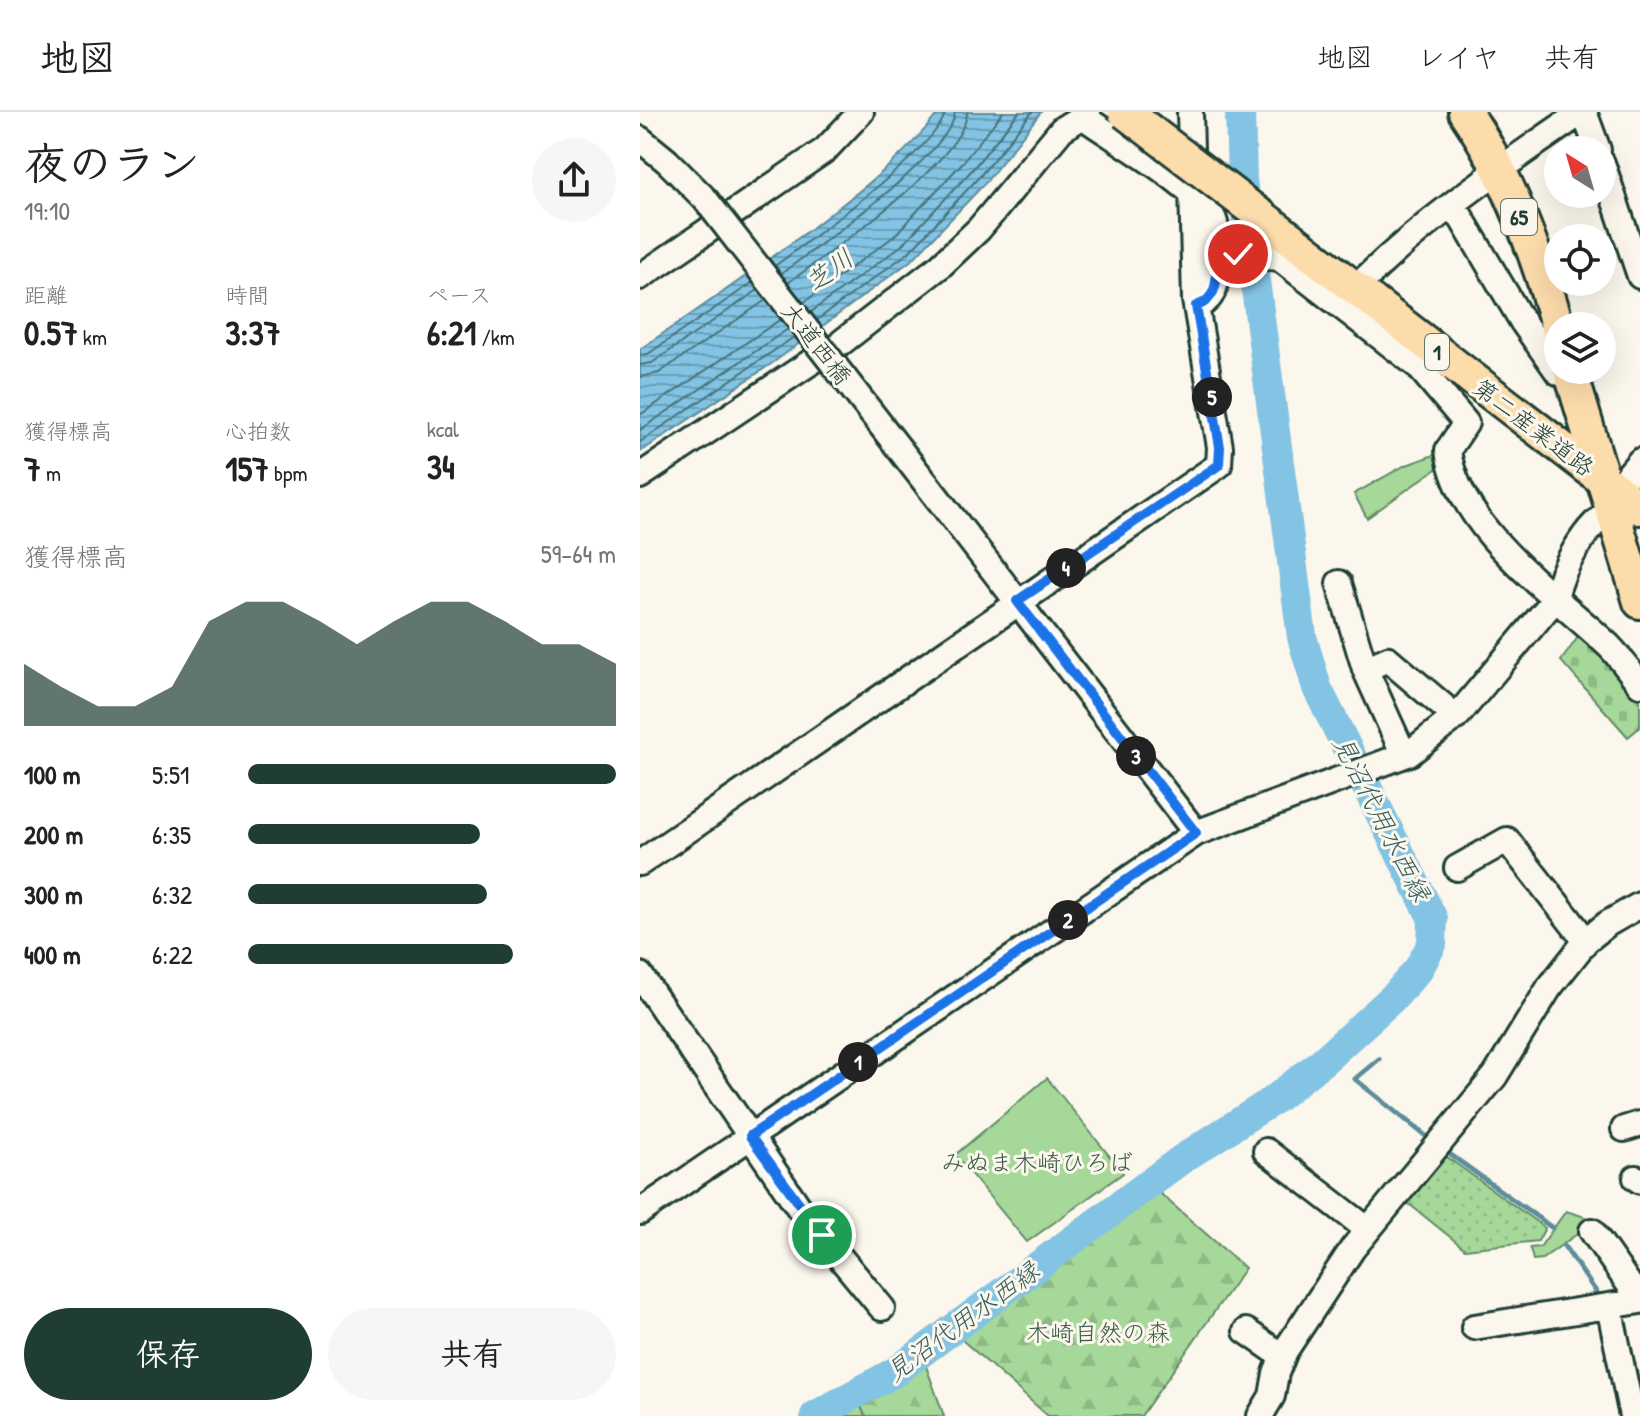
<!DOCTYPE html>
<html lang="ja">
<meta charset="utf-8">
<style>
:root{--surface:#fff;--page:#f6f6f6;--text:#222;--muted:#767676;--line:#e0e0e0;--accent:#1f3d34}
body{margin:0;font-family:"Patrick Hand","Klee One",sans-serif;background:var(--page);color:var(--text);height:100vh;display:flex;flex-direction:column;font-size:30px;white-space:nowrap}
*{box-sizing:border-box;margin:0}
p{font-size:26px;color:var(--muted)}
.icon{flex:none;width:44px;height:44px;fill:none;stroke:currentColor;stroke-width:2;stroke-linecap:round;stroke-linejoin:round}
.map{position:relative;flex:1;overflow:hidden}
.sheet{display:flex;flex-direction:column;background:var(--surface);width:640px}
.sheet>*{flex:none}
.needle{width:52px;rotate:323deg}
.tools{position:absolute;left:904px;top:24px;display:grid;gap:16px}
.tools a{display:grid;place-items:center;width:72px;height:72px;border-radius:50%;background:var(--surface);box-shadow:0 8px 32px #0002;font-size:40px}
.pin{position:absolute;display:grid;place-items:center;width:68px;height:68px;color:#fff;margin:-34px;border:4px solid #fff;border-radius:50%;box-shadow:0 2px 8px #0007}
.km{position:absolute;width:40px;height:40px;margin:-20px;border-radius:50%;background:#222;color:#fff;font-size:22px;line-height:40px;text-align:center}
.round{display:grid;place-items:center;flex:none;width:84px;height:84px;border-radius:42px;background:var(--page)}
.head{display:flex;align-items:center;justify-content:space-between;height:136px;padding:0 24px}
h1{font-size:44px;font-weight:800;line-height:60px}
.metrics{display:grid;grid-template-columns:repeat(3,1fr);gap:12px;height:136px;padding:8px 24px}
.metrics div{display:grid;align-content:center}
.metrics b{font-size:34px;font-weight:800}
.metrics small{font-size:22px;font-weight:400}
.metrics p{font-size:22px}
.chart{height:224px;padding:16px 24px}
.chart p{display:flex;justify-content:space-between}
.chart svg{width:100%;height:144px;margin-top:8px;fill:var(--accent);opacity:.7}
.button{display:flex;gap:16px;margin-top:auto;padding:16px 24px}
.button a{flex:1;height:92px;border-radius:48px;background:var(--accent);color:#fff;font-size:32px;font-weight:800;line-height:92px;text-align:center}
.button a+a{background:var(--page);color:var(--text)}
ul{padding:0 24px;list-style:none;font-size:26px}
li{display:grid;grid-template-columns:128px 96px 1fr;align-items:center;height:60px}
li i{height:20px;border-radius:10px;background:var(--accent)}
header{display:flex;align-items:center;gap:48px;box-sizing:border-box;height:112px;padding:0 40px;background:var(--surface);border-bottom:2px solid var(--line)}
header strong{font-size:38px}
nav{display:flex;gap:44px;margin-inline-start:auto;font-size:28px}
main{display:flex;flex:1;min-height:0}
.map>svg:first-child{display:block}
.forest{fill:url(#forest-firs);stroke:#628a67;stroke-width:2}
.cemetery{fill:url(#cemetery-stones);stroke:#628a67;stroke-width:2}
.park{fill:#a6d89a;stroke:#628a67;stroke-width:2}
.garden{fill:url(#garden-dots);stroke:#628a67;stroke-width:2}
.water{fill:url(#water-rules);stroke:#5b8d9d;stroke-width:2}
.lines{fill:none;stroke-linecap:round;stroke-linejoin:round}
.shore{stroke:#47737a;stroke-width:2}
.stream{stroke:#5b8d9d;stroke-width:5}
.river{stroke:#83c3e3;stroke-width:30}
.minor-casing{stroke:#1f3d34;stroke-width:30}
.major-casing{stroke:#1f3d34;stroke-width:38}
.minor{stroke:#fbf7ec;stroke-width:24}
.major{stroke:#fddcac;stroke-width:32}
.minor-bridge-casing{stroke:#1f3d34;stroke-width:30;stroke-linecap:butt}
.major-bridge-casing{stroke:#1f3d34;stroke-width:38;stroke-linecap:butt}
.minor-bridge{stroke:#fbf7ec;stroke-width:24}
.major-bridge{stroke:#fddcac;stroke-width:32}
.route-casing{stroke:#fff;stroke-width:16}
.route{stroke:#1a73e8;stroke-width:10}
.labels{text-anchor:middle;dominant-baseline:central;stroke-width:6;stroke-linejoin:round;paint-order:stroke}
.shield{fill:#fbf7ec;stroke:#61756b;stroke-width:2}
.shield-label{font-size:22px;font-weight:bold;fill:#1f3d34}
.street-label{font-size:24px;fill:#1f3d34;stroke:#fbf7ec}
.park-label{font-size:24px;fill:#3a5c48;stroke:#fbf7ec}
.water-label{font-size:26px;font-style:italic;fill:#385e60;stroke:#fbf7ec}
</style>
<header>
<strong>地図</strong>
<nav><a>地図</a><a>レイヤ</a><a>共有</a></nav>
</header>
<main>
<section class="sheet">
<div class="head"><div><h1>夜のラン</h1><p>19:10</p></div><a class="round"><svg class="icon" aria-label="share" viewBox="0 0 24 24"><path d="M12 15V3M7 8l5-5 5 5M5 13v7h14v-7"/></svg></a></div>
<div class="metrics">
<div><p>距離</p><b>0.57<small> km</small></b></div>
<div><p>時間</p><b>3:37</b></div>
<div><p>ペース</p><b>6:21<small> /km</small></b></div>
</div>
<div class="metrics">
<div><p>獲得標高</p><b>7<small> m</small></b></div>
<div><p>心拍数</p><b>157<small> bpm</small></b></div>
<div><p>kcal</p><b>34</b></div>
</div>
<div class="chart"><p><span>獲得標高</span>59–64 m</p>
<svg viewBox="0 0 160 44" preserveAspectRatio="none"><path d="M0 44V25L10 32L20 38L30 38L40 32L50 12L60 6L70 6L80 12L90 19L100 12L110 6L120 6L130 12L140 19L150 19L160 25V44z"/></svg>
</div>
<ul>
<li><b>100 m</b>5:51<i style="width:100%"></i></li>
<li><b>200 m</b>6:35<i style="width:63%"></i></li>
<li><b>300 m</b>6:32<i style="width:65%"></i></li>
<li><b>400 m</b>6:22<i style="width:72%"></i></li>
</ul>
<div class="button"><a>保存</a><a>共有</a></div>
</section>
<div class="map">
<svg width="1000" height="1304" viewBox="0 0 1000 1304">
<defs>
<pattern id="forest-firs" width="22" height="20" patternUnits="userSpaceOnUse" patternTransform="scale(2)"><rect width="22" height="20" fill="#a6d89a"/><path d="M5 1l3.5 6h-7zM16 11l3.5 6h-7z" fill="#8eba85"/></pattern>
<pattern id="cemetery-stones" width="16" height="16" patternUnits="userSpaceOnUse" patternTransform="scale(2)"><rect width="16" height="16" fill="#a6d89a"/><path d="M2 7V4a2 2 0 0 1 4 0v3zM10 15v-3a2 2 0 0 1 4 0v3z" fill="#8eba85"/></pattern>
<pattern id="garden-dots" width="8" height="8" patternUnits="userSpaceOnUse" patternTransform="scale(2)"><rect width="8" height="8" fill="#a6d89a"/><path d="M2 2h.1M6 6h.1" fill="none" stroke="#8eba85" stroke-width="1.8" stroke-linecap="round"/></pattern>
<pattern id="water-rules" width="6" height="5" patternUnits="userSpaceOnUse" patternTransform="scale(2)"><rect width="6" height="5" fill="#83c3e3"/><path d="M0 2.5h6" fill="none" stroke="#6ba0b9"/></pattern>
</defs>
<rect width="100%" height="100%" fill="#fbf7ec"/>
<filter id="ink" filterUnits="userSpaceOnUse"><feTurbulence type="fractalNoise" baseFrequency=".0125" numOctaves="2"/><feDisplacementMap in="SourceGraphic" scale="16" xChannelSelector="R" yChannelSelector="G"/><feConvolveMatrix kernelMatrix="1 2 1 2 8 2 1 2 1" color-interpolation-filters="sRGB"/></filter>
<g filter="url(#ink)">
<path class="forest" d="M 515,1077 L 605,1156 L 501,1304 L 408,1304 L 321,1227 L 286,1254 L 304,1304 L 225,1304 L 218,1288 L 267,1259 L 421,1143 Z"/>
<path class="cemetery" d="M 943,518 L 1000,583 L 1000,615 L 988,625 L 921,549 Z"/>
<path class="park" d="M 802,340 L 803,352 L 727,406 L 714,382 L 764,354 Z
M 407,966 L 483,1061 L 387,1130 L 315,1043 Z
M 926,1099 L 961,1110 L 950,1117 L 947,1115 L 902,1147 L 893,1148 L 890,1136 L 900,1135 Z
M 218,1288 L 225,1304 L 188,1304 Z"/>
<path class="garden" d="M 800,1040 L 905,1116 L 898,1129 L 825,1137 L 763,1087 Z"/>
<path class="water" d="M 299,0 L 401,0 L 346,70 L 273,147 L 134,250 L 0,340 L 0,237 C 58,198 115,158 172,116 C 218,81 264,46 299,0 Z"/>
<g class="lines">
<path class="shore" d="M 135,154 C 166,130 301,34 305,0
M 141,162 C 175,136 313,40 315,0
M 148,171 C 187,142 326,47 327,0
M 163,191 L 253,125 L 323,50 L 363,0
M 171,200 L 261,134 L 332,58 L 379,0
M 177,208 L 268,141 L 340,64 L 392,0
M 0,243 L 8,242 L 112,171
M 0,253 L 12,251 L 118,178
M 0,265 L 19,261 L 126,188
M 0,303 L 141,207
M 0,318 L 148,217
M 0,330 L 154,225"/>
<path class="stream" d="M 739,947 L 715,967 L 792,1029
M 804,1038 L 911,1115
M 924,1134 L 959,1184"/>
<path class="river" d="M 175,1304 L 255,1260 L 542,1047 L 635,987 L 683,949 L 756,883 L 779,856 L 792,832 L 793,807 L 677,576 L 662,525 L 609,123 L 602,67 L 600,0"/>
<g class="minor-casing">
<path id="minor" d="M 944,0 L 958,38
M 451,10 C 478,29 568,81 575,111 C 578,126 577,144 577,160 C 576,176 572,189 556,194
M 0,27 L 27,49 L 65,87
M 962,51 L 1000,164
M 813,92 L 882,209 L 918,260 L 933,267
M 577,141 L 639,146 L 778,254 L 826,311 L 808,338 C 818,417 914,482 969,534 C 980,545 990,560 1000,572
M 0,165 L 185,38 L 221,0
M 705,187 C 775,114 859,57 942,0
M 202,230 L 300,154 L 339,117 L 422,17 L 448,1
M 989,362 L 1000,349
M 0,364 L 171,250
M 289,375 L 556,721
M 699,471 L 725,557 L 764,643
M 725,557 L 748,547 L 816,605
M 0,751 L 579,353 L 580,335 L 555,188 L 550,0
M 817,756 L 867,728 L 946,829
M 0,863 L 160,1097 L 242,1196
M 984,1017 L 1000,1012
M 626,1039 L 727,1117
M 996,1066 L 1000,1069
M 0,1100 L 556,721 L 770,641 L 819,602 L 915,487 C 920,460 946,410 972,399
M 952,1119 L 1000,1188
M 969,1194 L 992,1304
M 834,1215 L 1000,1189
M 606,1219 L 642,1244
M 620,1304 L 632,1284 L 636,1261 L 645,1239 L 713,1136 L 855,964 L 909,876 L 946,829 L 967,812 L 1000,793"/>
</g>
<g class="major-casing">
<path id="major" d="M 825,0 C 869,64 897,142 918,216
M 633,113 L 1000,396
M 930,258 L 1000,490"/>
</g>
<use href="#minor" class="minor"/>
<use href="#major" class="major"/>
<g class="minor-bridge-casing">
<path id="minor-bridge" d="M 65,87 L 289,375"/>
</g>
<g class="major-bridge-casing">
<path id="major-bridge" d="M 485,0 L 633,113"/>
</g>
<use href="#minor-bridge" class="minor-bridge"/>
<use href="#major-bridge" class="major-bridge"/>
</g>
</g>
<g class="lines" filter="url(#ink)">
<g class="route-casing">
<path id="route" d="M 182,1123 L 110,1024 L 556,721 L 377,489 L 579,353 L 580,335 L 556,194 C 580,187 577,162 577,141 L 598,142"/>
</g>
<use href="#route" class="route"/>
</g>
<g class="labels">
<g class="shield">
<rect x="861" y="87" width="36" height="36" rx="6"/>
<rect x="785" y="222" width="24" height="36" rx="6"/>
</g>
<g class="shield-label">
<text x="879" y="105">65</text>
<text x="797" y="240">1</text>
</g>
<g class="street-label">
<text transform="translate(177 231) rotate(52)">大道西橋</text>
<text transform="translate(894 315) rotate(37)">第二産業道路</text>
</g>
<g class="park-label">
<text x="397" y="1050">みぬま木崎ひろば</text>
<text x="458" y="1220">木崎自然の森</text>
</g>
<g class="water-label">
<text transform="translate(189 158) rotate(-37)">芝川</text>
<text transform="translate(742 706) rotate(63)">見沼代用水西縁</text>
<text transform="translate(322 1209) rotate(-36)">見沼代用水西縁</text>
</g>
</g>
</svg>
<div class="tools">
<a><svg class="needle" viewBox="-14 -14 28 28"><path d="M0-13l5 13h-10z" fill="#e53935"/><path d="M0 13l5-13h-10z" fill="#767676"/></svg></a>
<a><svg class="icon" aria-label="locate" viewBox="0 0 24 24"><circle cx="12" cy="12" r="6"/><path d="M12 2v4M12 18v4M2 12h4M18 12h4"/></svg></a>
<a><svg class="icon" aria-label="layers" viewBox="0 0 24 24"><path d="M12 4l9 5-9 5-9-5zM3 14l9 5 9-5"/></svg></a>
</div>
<div class="pin" style="left:182px;top:1123px;background:#1e9e55"><svg class="icon" aria-label="arrive" viewBox="0 0 24 24"><path d="M6 21V4h12l-3 4 3 4H6"/></svg></div>
<div class="pin" style="left:598px;top:142px;background:#d93025"><svg class="icon" aria-label="check" viewBox="0 0 24 24"><path d="M5 12l5 5 9-10"/></svg></div>
<b class="km" style="left:218px;top:950px">1</b>
<b class="km" style="left:428px;top:808px">2</b>
<b class="km" style="left:496px;top:644px">3</b>
<b class="km" style="left:426px;top:456px">4</b>
<b class="km" style="left:572px;top:285px">5</b>
</div>
</main>
